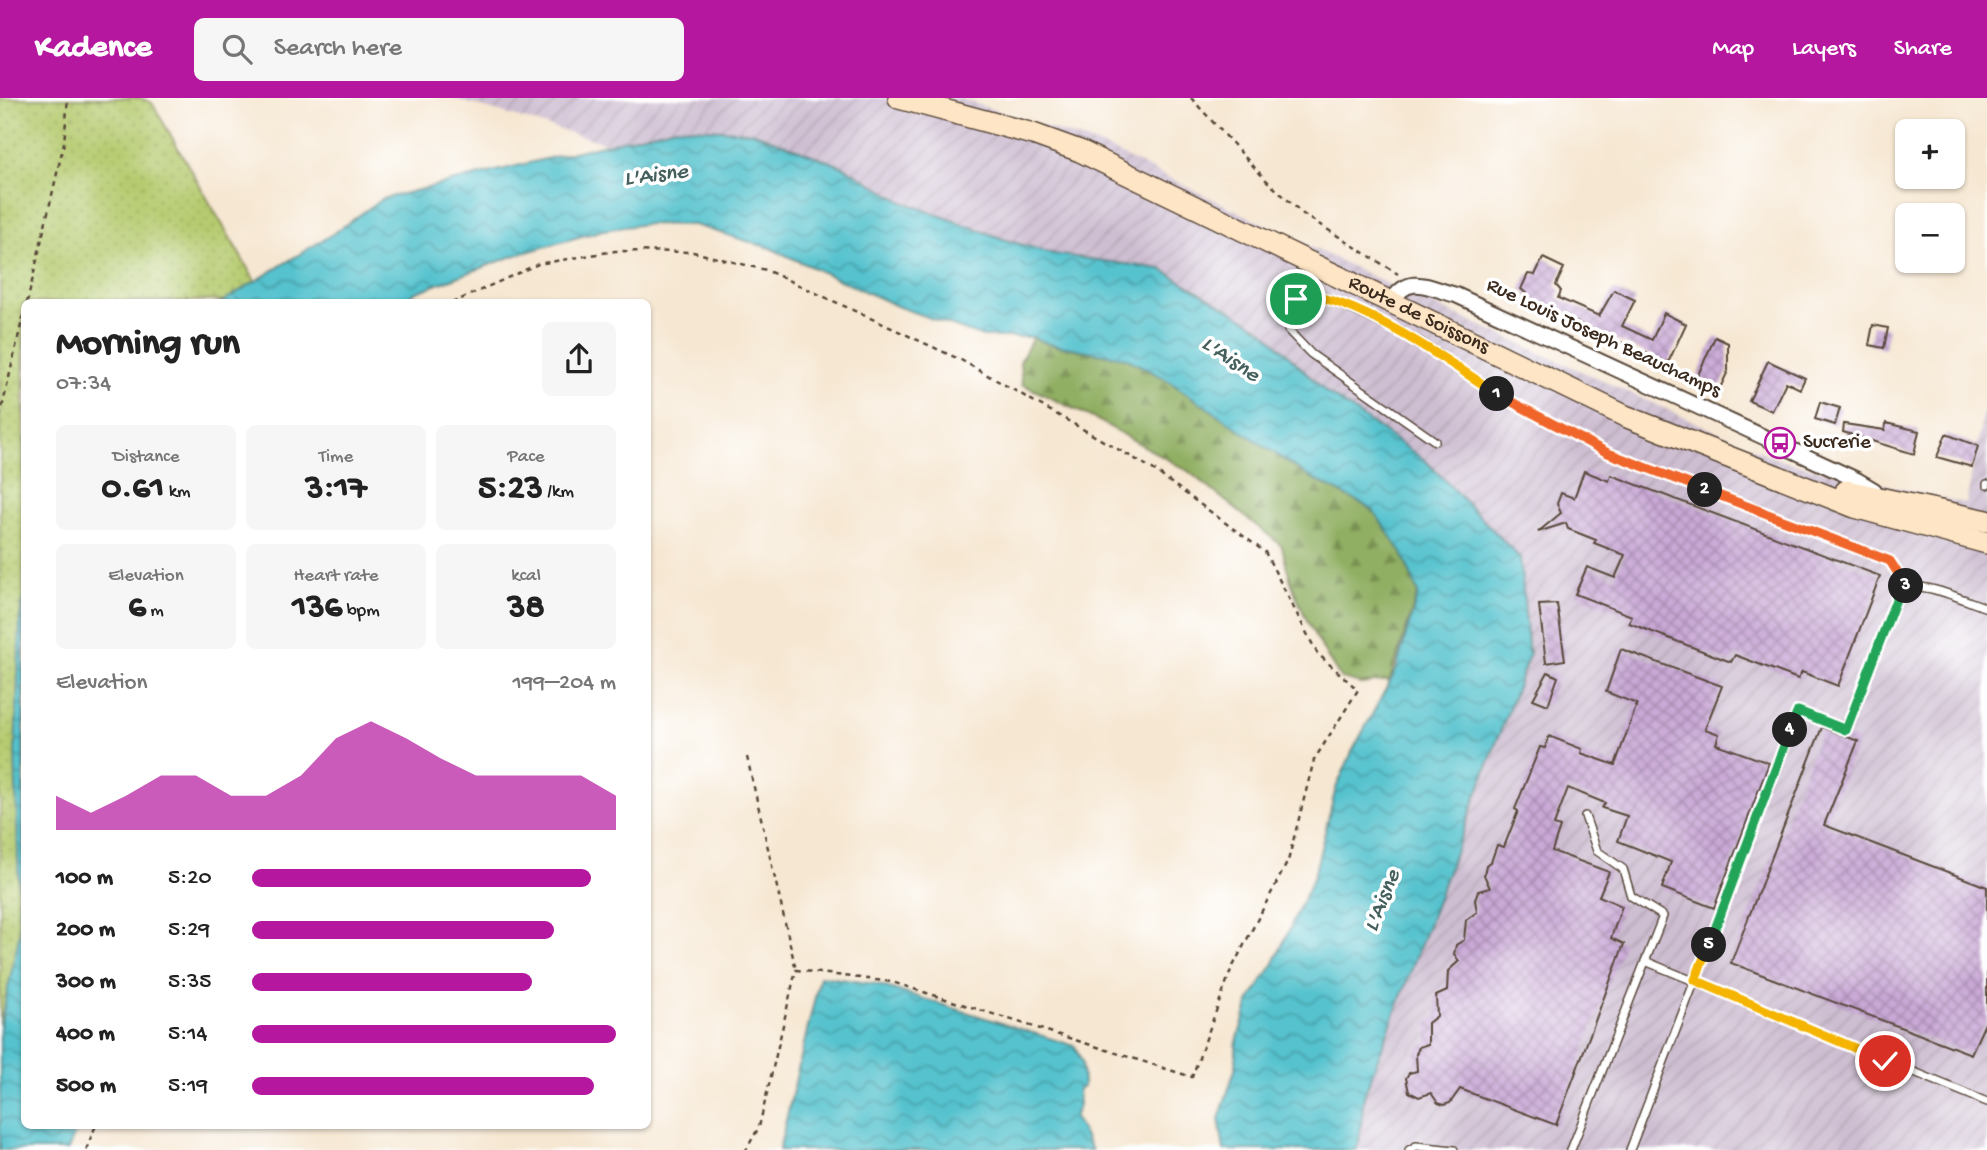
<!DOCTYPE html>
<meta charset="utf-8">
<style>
:root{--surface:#fff;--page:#f6f6f6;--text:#222;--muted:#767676;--accent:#b5179e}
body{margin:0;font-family:"Gochi Hand",sans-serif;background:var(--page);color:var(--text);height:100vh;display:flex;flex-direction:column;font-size:26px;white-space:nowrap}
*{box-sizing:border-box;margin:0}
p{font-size:23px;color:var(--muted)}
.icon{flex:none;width:38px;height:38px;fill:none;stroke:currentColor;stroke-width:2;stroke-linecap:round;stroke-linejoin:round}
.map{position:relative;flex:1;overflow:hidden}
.panel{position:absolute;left:21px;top:201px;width:630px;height:830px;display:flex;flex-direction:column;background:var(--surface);border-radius:10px;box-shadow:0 2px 5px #0004}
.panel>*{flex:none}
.fabs{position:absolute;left:1895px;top:21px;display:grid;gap:14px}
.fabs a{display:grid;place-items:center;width:70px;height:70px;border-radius:10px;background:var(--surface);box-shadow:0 2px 5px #0004;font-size:35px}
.pin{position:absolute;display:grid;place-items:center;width:60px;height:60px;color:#fff;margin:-30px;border:4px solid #fff;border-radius:50%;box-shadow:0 2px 7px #0007}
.km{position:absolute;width:35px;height:35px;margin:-18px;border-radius:50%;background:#222;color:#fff;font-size:19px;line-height:35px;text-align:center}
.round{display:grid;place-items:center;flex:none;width:74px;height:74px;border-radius:10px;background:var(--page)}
.summary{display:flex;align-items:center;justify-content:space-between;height:119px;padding:0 35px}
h1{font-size:38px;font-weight:800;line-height:52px}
.stats{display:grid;grid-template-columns:repeat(3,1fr);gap:10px;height:119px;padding:7px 35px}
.stats div{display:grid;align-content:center;border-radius:10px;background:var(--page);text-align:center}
.stats b{font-size:35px;font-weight:800}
.stats small{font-size:19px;font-weight:400}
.stats p{font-size:19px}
.chart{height:196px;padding:14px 35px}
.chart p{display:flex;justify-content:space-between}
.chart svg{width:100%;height:126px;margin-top:7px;fill:var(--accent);opacity:.7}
ul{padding:0 35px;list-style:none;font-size:23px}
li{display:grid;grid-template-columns:112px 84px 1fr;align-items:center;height:52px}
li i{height:18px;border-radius:9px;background:var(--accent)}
header{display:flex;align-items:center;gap:42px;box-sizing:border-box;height:98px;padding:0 35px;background:var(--accent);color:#fff}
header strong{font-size:33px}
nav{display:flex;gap:38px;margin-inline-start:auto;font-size:24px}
.search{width:490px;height:63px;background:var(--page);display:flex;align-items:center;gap:18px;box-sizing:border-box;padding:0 24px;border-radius:10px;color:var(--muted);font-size:26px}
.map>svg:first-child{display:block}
.industrial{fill:url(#industrial-furrows)}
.grass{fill:url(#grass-dots);stroke:#787a46;stroke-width:2}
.forest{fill:url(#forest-firs);stroke:#666c40;stroke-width:2}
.water{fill:url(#water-waves);stroke:#487676;stroke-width:2}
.building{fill:url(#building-cross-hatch)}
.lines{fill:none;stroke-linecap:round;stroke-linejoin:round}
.service-casing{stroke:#574639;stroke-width:10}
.minor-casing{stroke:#574639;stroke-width:18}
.secondary-casing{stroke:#574639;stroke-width:24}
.path{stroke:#574639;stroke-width:2.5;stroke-dasharray:5 5;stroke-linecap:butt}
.service{stroke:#fff;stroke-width:7}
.minor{stroke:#fff;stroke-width:14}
.secondary{stroke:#fde5c5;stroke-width:21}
.split-1-casing{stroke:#fff;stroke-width:14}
.split-2-casing{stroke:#fff;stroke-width:14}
.split-3-casing{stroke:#fff;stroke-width:14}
.split-4-casing{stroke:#fff;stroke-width:14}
.split-5-casing{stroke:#fff;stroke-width:14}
.split-6-casing{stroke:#fff;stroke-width:14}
.split-1{stroke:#f5b400;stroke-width:9}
.split-2{stroke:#f0652b;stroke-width:9}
.split-3{stroke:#f0652b;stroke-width:9}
.split-4{stroke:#22a559;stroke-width:9}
.split-5{stroke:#22a559;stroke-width:9}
.split-6{stroke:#f5b400;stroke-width:9}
.labels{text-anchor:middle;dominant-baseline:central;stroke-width:7;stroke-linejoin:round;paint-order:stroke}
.street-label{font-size:21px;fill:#3b2a1e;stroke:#fff}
.poi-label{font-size:21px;fill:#3b2a1e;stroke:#fff;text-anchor:start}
.water-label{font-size:23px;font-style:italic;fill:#445f5c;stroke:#fff}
</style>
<header>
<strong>Kadence</strong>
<div class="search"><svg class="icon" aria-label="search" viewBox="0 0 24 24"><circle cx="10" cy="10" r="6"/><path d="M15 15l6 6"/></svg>Search here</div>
<nav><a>Map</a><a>Layers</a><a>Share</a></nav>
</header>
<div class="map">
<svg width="1987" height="1052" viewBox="0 0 1987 1052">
<defs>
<pattern id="industrial-furrows" width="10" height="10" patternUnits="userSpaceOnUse" patternTransform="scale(1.75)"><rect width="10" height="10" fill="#cebed1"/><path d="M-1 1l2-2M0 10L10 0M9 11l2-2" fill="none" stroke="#b2a3b3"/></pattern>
<pattern id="grass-dots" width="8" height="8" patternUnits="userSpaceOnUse" patternTransform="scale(1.75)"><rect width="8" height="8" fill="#b6cb6f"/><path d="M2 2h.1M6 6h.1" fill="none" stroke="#9dae60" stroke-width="1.8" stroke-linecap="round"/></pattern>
<pattern id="forest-firs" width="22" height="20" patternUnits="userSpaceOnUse" patternTransform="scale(1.75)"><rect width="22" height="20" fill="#90af62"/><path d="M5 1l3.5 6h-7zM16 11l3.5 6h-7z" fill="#778f50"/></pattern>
<pattern id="water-waves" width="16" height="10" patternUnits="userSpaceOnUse" patternTransform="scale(1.75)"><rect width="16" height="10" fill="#55c2ce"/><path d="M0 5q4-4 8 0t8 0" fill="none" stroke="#489ea7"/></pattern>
<pattern id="building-cross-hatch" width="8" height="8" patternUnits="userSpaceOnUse" patternTransform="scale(1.75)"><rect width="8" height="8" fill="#caa9d7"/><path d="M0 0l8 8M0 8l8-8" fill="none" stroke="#a58aae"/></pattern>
</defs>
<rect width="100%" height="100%" fill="#fff"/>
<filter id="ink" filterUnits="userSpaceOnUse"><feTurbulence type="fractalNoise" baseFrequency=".0143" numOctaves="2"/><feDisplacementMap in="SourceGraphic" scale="14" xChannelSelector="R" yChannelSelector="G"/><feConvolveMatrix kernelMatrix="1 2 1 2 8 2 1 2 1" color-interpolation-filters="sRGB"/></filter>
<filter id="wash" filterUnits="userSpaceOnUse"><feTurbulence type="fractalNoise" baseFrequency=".00686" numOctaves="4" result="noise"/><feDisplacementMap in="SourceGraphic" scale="28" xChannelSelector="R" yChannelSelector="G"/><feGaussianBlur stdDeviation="1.57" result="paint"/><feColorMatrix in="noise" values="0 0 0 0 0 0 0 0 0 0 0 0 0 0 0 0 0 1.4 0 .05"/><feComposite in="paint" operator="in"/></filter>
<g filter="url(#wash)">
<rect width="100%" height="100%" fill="#f6e7d2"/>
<path class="industrial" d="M 451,0 L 958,0 L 1105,49 L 1398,191 L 1780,362 L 1966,406 L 1987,296 L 1987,1052 L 1277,1052 L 1472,502 L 1179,212 Z"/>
<path class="grass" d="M 0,0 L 141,0 L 152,5 L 266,202 L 24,205 L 24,1017 L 0,1052 Z"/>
<path class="forest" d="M 1033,239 L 1049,246 L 1126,260 L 1164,280 L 1308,378 L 1372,411 L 1402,455 L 1418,495 L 1390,582 L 1361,586 L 1341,581 C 1314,539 1291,498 1282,448 L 1188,373 L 1099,323 L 1022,286 L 1020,264 Z"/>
<path class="water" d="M 676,29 L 752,34 L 844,69 L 903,104 L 1006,142 L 1054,156 L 1161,171 L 1262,231 L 1326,294 L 1426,363 L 1520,460 L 1529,557 L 1364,998 L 1359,1045 L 1355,1052 L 1224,1052 L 1219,1021 L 1236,968 L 1236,947 L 1249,904 L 1274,865 L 1314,778 L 1336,690 L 1352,654 L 1396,572 L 1418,495 L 1402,455 L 1372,411 L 1308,378 L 1164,280 L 1126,260 L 1049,246 L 1033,239 L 983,239 L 899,209 L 770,150 L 694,127 L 645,126 L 603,132 L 516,157 L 414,195 L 401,205 L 220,205 L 334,135 L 382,101 Z
M 24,496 L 24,1027 L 78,1027 L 68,1052 L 0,1052 L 0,928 L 20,833 L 15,655 L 20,520 Z
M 820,878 L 876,886 L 1075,948 L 1082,965 L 1083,989 L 1078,992 L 1079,1007 L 1074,1019 L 1092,1052 L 779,1052 Z"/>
<g id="blocks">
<path class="building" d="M 1543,160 L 1564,170 L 1556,187 L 1561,193 L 1558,200 L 1599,218 L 1614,192 L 1635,202 L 1622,228 L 1652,242 L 1664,215 L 1686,226 L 1668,265 L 1525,202 L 1528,197 L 1521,191 L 1528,176 L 1535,177 Z
M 1873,227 L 1888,230 L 1884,250 L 1869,247 Z
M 1715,239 L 1728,245 L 1728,273 L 1720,290 L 1697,279 Z
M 1768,263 L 1805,280 L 1800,291 L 1786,284 L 1772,313 L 1749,303 Z
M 1820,304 L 1840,310 L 1835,327 L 1815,321 Z
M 1886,325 L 1919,333 L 1914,356 L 1843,334 L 1844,326 L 1885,332 Z
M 1946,336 L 1978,348 L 1972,369 L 1937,359 Z
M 1584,373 L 1609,383 L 1611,377 L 1880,478 L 1838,588 L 1802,574 L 1798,581 L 1735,557 L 1731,564 L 1629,525 L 1632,518 L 1575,496 L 1587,469 L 1615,480 L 1625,457 L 1594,445 L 1596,442 L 1568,431 L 1566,425 L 1538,434 L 1561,415 L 1557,406 L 1561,395 L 1574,400 Z
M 1557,506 L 1565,562 L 1546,565 L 1539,507 Z
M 1621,551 L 1722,588 L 1705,631 L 1719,636 L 1716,646 L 1769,665 L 1714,810 L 1662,790 L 1671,764 L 1618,743 L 1627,718 L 1602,710 L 1605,705 L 1568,690 L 1554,727 L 1560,729 L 1552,753 L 1609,774 L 1599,798 L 1622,808 L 1611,840 L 1624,846 L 1556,1027 L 1460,991 L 1450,1005 L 1444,1007 L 1438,1005 L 1431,995 L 1419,999 L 1409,994 L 1406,980 L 1409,975 L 1417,973 L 1416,956 L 1419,949 L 1428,946 L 1428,925 L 1437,918 L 1436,898 L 1447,893 L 1448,873 L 1459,863 L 1454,856 L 1456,847 L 1464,842 L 1466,822 L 1477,814 L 1475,802 L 1478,793 L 1490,790 L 1484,777 L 1486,767 L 1491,764 L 1497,747 L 1504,749 L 1518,713 L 1515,711 L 1540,649 L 1545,650 L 1549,638 L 1582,651 L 1581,655 L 1615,667 L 1637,606 L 1606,594 Z
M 1548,574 L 1558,579 L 1548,607 L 1533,601 Z
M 1822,629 L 1858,643 L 1824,727 L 1987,789 L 1987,921 L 1971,956 L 1731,865 Z"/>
</g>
</g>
<g filter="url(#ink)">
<use href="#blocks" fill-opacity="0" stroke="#574639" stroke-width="2"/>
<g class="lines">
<g class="service-casing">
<path id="service" d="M 1435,343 L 1311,256 L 1288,232 L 1287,211 L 1296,201 L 1307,196 L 1327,200 L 1419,243 L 1499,297 L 1608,355 L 1890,463 L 1907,487
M 1987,386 L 1987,387
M 1645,863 L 1987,1004
M 1409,1052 L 1416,1048 L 1454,1052
M 1571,1052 L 1663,818 L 1631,798 L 1623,771 L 1597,753 L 1585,718
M 1630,1052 L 1798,613 L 1846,632 L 1900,491 C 1919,481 1966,503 1987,510"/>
</g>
<g class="minor-casing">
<path id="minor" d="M 1392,203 C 1409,175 1429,190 1456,197 L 1857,382 L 1874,392 L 1874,398"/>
</g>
<g class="secondary-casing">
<g id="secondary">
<path id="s1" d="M 899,0 L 1033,36 L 1080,53 L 1625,318 L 1855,409 L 1987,445"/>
<path d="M 1846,393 L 1987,423"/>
</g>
</g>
<path class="path" d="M 1191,0 L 1266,82 L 1303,116 L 1398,176
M 27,205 L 64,45 L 68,0
M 452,205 L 538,166 L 615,153 L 693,154 L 766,172 L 961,262 L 1151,370 L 1265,454 L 1317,555 L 1358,592 L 1314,662 L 1288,763 L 1231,872 L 1192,979 L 892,884 L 796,872 L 759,1029 L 746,1052
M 0,319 L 24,214
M 747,659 L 796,872
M 86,1052 L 96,1027"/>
<use href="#service" class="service"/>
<use href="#minor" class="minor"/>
<use href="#secondary" class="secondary"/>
</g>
</g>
<g class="lines" filter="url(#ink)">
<g class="split-1-casing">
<path id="split-1" d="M 1296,201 C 1334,183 1462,272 1497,296"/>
</g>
<g class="split-2-casing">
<path id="split-2" d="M 1497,296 L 1608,355 L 1705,392"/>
</g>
<g class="split-3-casing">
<path id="split-3" d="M 1705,392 L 1890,463 L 1906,488"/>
</g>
<g class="split-4-casing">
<path id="split-4" d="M 1790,632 L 1798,613 L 1846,632 L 1900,491 L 1906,488"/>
</g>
<g class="split-5-casing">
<path id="split-5" d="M 1709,847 L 1790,632"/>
</g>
<g class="split-6-casing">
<path id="split-6" d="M 1709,847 L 1695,882 L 1885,963"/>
</g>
<use href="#split-1" class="split-1"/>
<use href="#split-2" class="split-2"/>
<use href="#split-3" class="split-3"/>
<use href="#split-4" class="split-4"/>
<use href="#split-5" class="split-5"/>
<use href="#split-6" class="split-6"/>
</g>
<defs>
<g id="bus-ring" transform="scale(1.575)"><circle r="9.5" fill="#fff" stroke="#b5179e" stroke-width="1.5"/><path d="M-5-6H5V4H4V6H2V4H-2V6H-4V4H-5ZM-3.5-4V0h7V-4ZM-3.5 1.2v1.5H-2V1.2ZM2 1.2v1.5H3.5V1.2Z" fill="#b5179e"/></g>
</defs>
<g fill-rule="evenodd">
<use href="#bus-ring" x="1780" y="345"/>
</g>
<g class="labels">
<g class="street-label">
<text stroke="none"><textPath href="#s1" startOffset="565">Route de Soissons</textPath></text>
<text transform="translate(1603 241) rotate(25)">Rue Louis Joseph Beauchamps</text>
</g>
<g class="poi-label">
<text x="1803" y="345">Sucrerie</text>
</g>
<g class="water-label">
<text transform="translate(656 78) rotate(-7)">L'Aisne</text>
<text transform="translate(1230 262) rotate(34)">L'Aisne</text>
<text transform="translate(1383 803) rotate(-68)">L'Aisne</text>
</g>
</g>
</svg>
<div class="fabs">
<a>+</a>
<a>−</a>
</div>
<div class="pin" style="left:1296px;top:201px;background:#1e9e55"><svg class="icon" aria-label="arrive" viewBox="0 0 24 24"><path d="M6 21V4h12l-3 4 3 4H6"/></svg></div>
<div class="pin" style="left:1885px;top:963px;background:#d93025"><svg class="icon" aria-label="check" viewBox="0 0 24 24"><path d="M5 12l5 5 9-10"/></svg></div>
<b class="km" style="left:1497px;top:296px">1</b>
<b class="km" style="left:1705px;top:392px">2</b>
<b class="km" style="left:1906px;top:488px">3</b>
<b class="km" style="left:1790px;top:632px">4</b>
<b class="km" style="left:1709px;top:847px">5</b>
<section class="panel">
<div class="summary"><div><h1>Morning run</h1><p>07:34</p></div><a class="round"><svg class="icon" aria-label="share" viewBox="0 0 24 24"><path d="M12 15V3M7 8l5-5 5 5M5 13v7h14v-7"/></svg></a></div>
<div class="stats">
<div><p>Distance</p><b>0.61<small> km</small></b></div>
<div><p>Time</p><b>3:17</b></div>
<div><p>Pace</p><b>5:23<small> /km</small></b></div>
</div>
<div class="stats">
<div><p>Elevation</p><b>6<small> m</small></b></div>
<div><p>Heart rate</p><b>136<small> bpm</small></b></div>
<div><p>kcal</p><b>38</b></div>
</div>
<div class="chart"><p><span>Elevation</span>199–204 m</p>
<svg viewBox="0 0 160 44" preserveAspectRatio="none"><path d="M0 44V32L10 38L20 32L30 25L40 25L50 32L60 32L70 25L80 12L90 6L100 12L110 19L120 25L130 25L140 25L150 25L160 32V44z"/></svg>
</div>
<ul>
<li><b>100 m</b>5:20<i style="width:93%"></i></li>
<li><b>200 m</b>5:29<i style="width:83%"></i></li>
<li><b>300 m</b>5:35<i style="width:77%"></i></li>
<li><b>400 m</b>5:14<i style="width:100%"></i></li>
<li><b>500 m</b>5:19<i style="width:94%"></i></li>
</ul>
</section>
</div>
